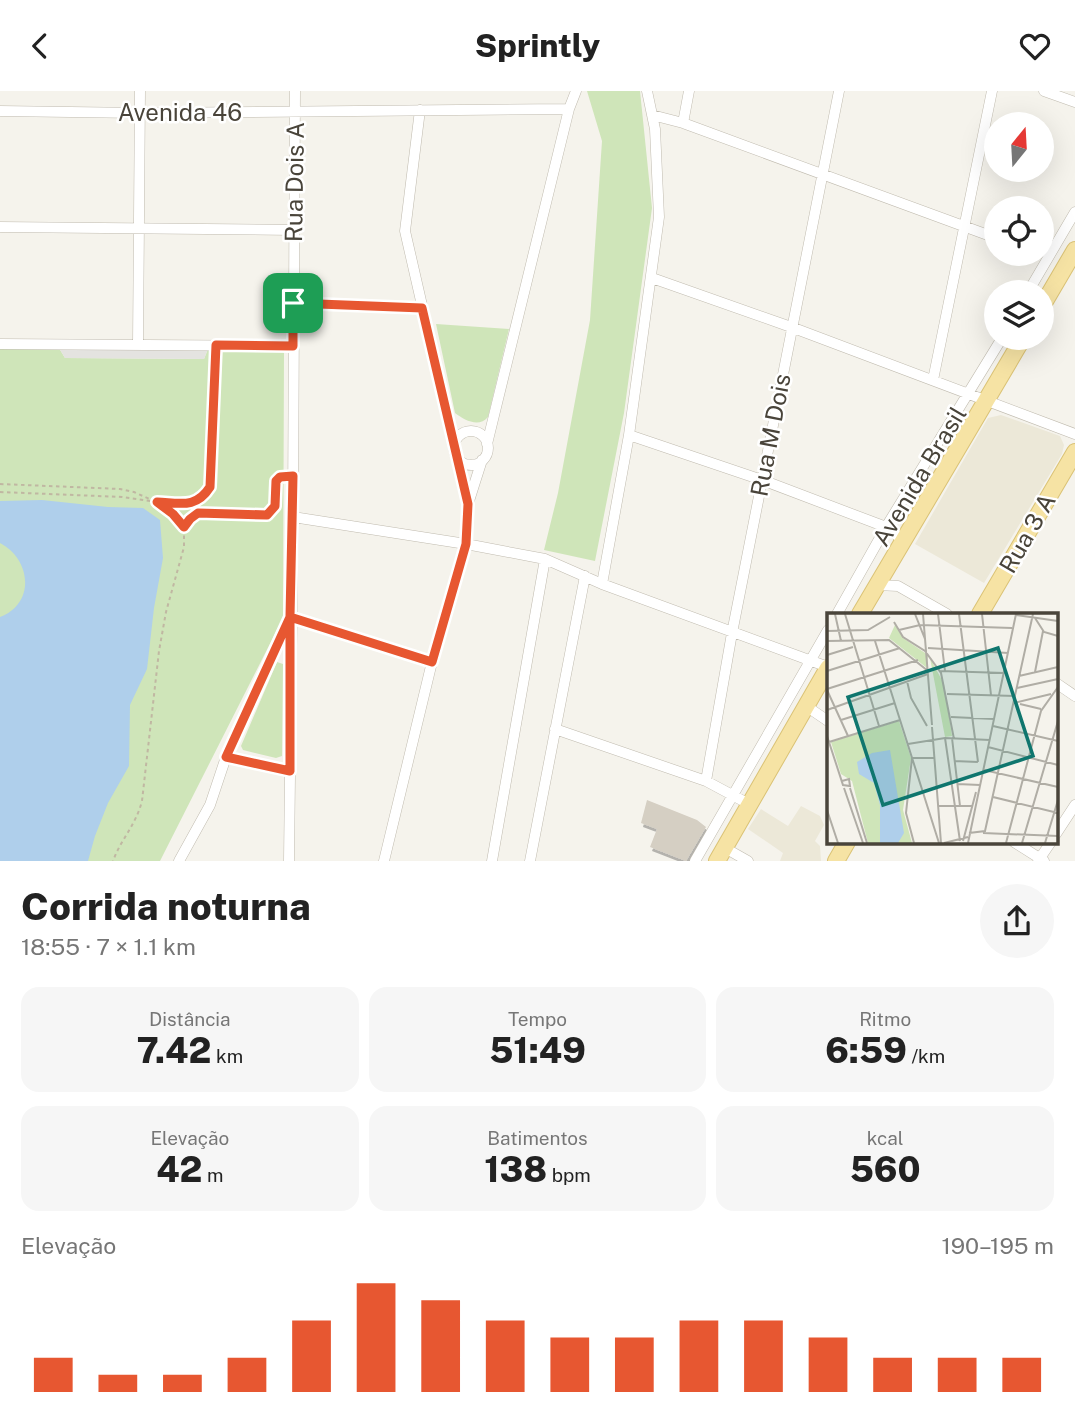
<!DOCTYPE html>
<html lang="pt">
<meta charset="utf-8">
<style>
:root{--surface:#fff;--page:#f6f6f6;--text:#222;--muted:#767676;--accent:#e75731}
body{margin:0;font-family:"Public Sans",sans-serif;background:var(--page);color:var(--text);height:100vh;display:flex;flex-direction:column;font-size:26px;white-space:nowrap}
*{box-sizing:border-box;margin:0}
p{font-size:23px;color:var(--muted)}
.icon{flex:none;width:38px;height:38px;fill:none;stroke:currentColor;stroke-width:2;stroke-linecap:round;stroke-linejoin:round}
.map{position:relative;height:770px;overflow:hidden}
.side{display:flex;flex-direction:column;background:var(--surface);flex:1}
.side>*{flex:none}
.needle{width:46px;rotate:18deg}
.tools{position:absolute;left:984px;top:21px;display:grid;gap:14px}
.tools a{display:grid;place-items:center;width:70px;height:70px;border-radius:50%;background:var(--surface);box-shadow:0 7px 28px #0002;font-size:35px}
.pin{position:absolute;display:grid;place-items:center;width:60px;height:60px;color:#fff;margin:-30px;border-radius:14px;box-shadow:0 4px 10px #0006}
.round{display:grid;place-items:center;flex:none;width:74px;height:74px;border-radius:37px;background:var(--page)}
.head{display:flex;align-items:center;justify-content:space-between;height:119px;padding:0 21px}
h1{font-size:38px;font-weight:800;line-height:52px}
.stats{display:grid;grid-template-columns:repeat(3,1fr);gap:10px;height:119px;padding:7px 21px}
.stats div{display:grid;align-content:center;border-radius:18px;background:var(--page);text-align:center}
.stats b{font-size:35px;font-weight:800}
.stats small{font-size:19px;font-weight:400}
.stats p{font-size:19px}
.chart{height:196px;padding:14px 21px}
.chart p{display:flex;justify-content:space-between}
.chart svg{width:100%;height:126px;margin-top:7px;stroke:var(--accent);stroke-width:6}
header{display:flex;justify-content:space-between;align-items:center;height:91px;padding:0 21px;background:var(--surface);font-size:32px;font-weight:800}
.map>svg:first-child{display:block}
.education{fill:#ece8d8}
.green{fill:#cfe5b9}
.parking{fill:#e4e3e0}
.water{fill:#afcfeb}
.building{fill:#d5cfc3;filter:url(#shadow)}
.lines{fill:none;stroke-linecap:round;stroke-linejoin:round}
.street-casing{stroke:#c0bbaf;stroke-width:11}
.primary-casing{stroke:#dac275;stroke-width:18}
.path{stroke:#c0b7a2;stroke-width:2;stroke-dasharray:3.5 3.5;stroke-linecap:butt}
.street{stroke:#fff;stroke-width:10}
.primary{stroke:#f6e3a4;stroke-width:16}
.route-casing{stroke:#fff;stroke-width:14}
.route{stroke:#e75731;stroke-width:9}
.labels{text-anchor:middle;dominant-baseline:central;stroke-width:5;stroke-linejoin:round;paint-order:stroke}
.street-label{font-size:24px;fill:#49443a;stroke:#fff}
.inset-road{fill:none;stroke:#b0ada5;stroke-width:2}
.view{fill:#0f766e;fill-opacity:0.15;stroke:#0f766e;stroke-width:3.5}
.inset-edge{fill:none;stroke:#49443a;stroke-width:3.5}
</style>
<header><svg class="icon" aria-label="back" viewBox="0 0 24 24"><path d="M15 5l-7 7 7 7"/></svg>Sprintly<svg class="icon" aria-label="heart" viewBox="0 0 24 24"><path d="M12 20l-8-8c-3-5 5-10 8-4 3-6 11-1 8 4z"/></svg></header>
<div class="map">
<svg width="1075" height="770" viewBox="0 0 1075 770">
<defs>
<filter id="shadow"><feDropShadow dx="2" dy="4" stdDeviation="0" flood-color="#0004"/></filter>
</defs>
<rect width="100%" height="100%" fill="#f5f3ec"/>
<path class="education" d="M 1001,324 L 1060,345 L 1064,354 L 1062,363 L 984,492 L 915,453 L 988,327 Z
M 801,715 L 820,725 L 824,734 L 815,750 L 820,755 L 821,770 L 780,770 L 783,762 L 748,738 L 761,718 L 788,735 Z"/>
<path class="green" d="M 587,0 L 640,0 L 652,117 L 624,322 L 595,470 L 544,459 L 558,402 L 590,229 L 602,50 Z
M 436,233 L 509,238 L 488,326 C 479,337 464,329 455,322 Z
M 0,256 L 59,257 L 65,267 L 204,268 L 208,258 L 282,258 L 284,262 L 283,527 L 160,770 L 0,770 Z
M 277,571 L 283,573 L 282,665 L 276,667 L 243,659 L 241,655 Z"/>
<path class="parking" d="M 59,257 L 208,258 L 204,268 L 65,267 Z"/>
<path class="water" d="M 42,409 L 108,416 L 143,417 L 160,429 L 163,467 L 154,517 L 147,578 L 130,614 L 129,675 L 108,712 L 95,745 L 88,770 L 0,770 L 0,526 C 36,512 31,468 0,452 L 0,410 Z"/>
<path class="building" d="M 647,709 L 697,729 L 706,736 L 686,770 L 650,756 L 657,738 L 641,732 Z"/>
<g class="lines">
<g class="street-casing">
<path id="street" d="M 1044,0 L 1075,11
M 420,19 L 405,140 L 454,354
M 0,20 L 140,22 L 569,18
M 652,24 L 683,32 L 996,147
M 683,32 L 689,0
M 0,136 L 294,139
M 652,187 L 791,236 L 1075,343
M 1028,201 L 1075,121
M 293,212 L 422,217
M 0,253 L 293,255
M 138,254 L 140,0
M 933,289 L 992,0
M454 357a17 17 0 1 1 34 0a17 17 0 1 1-34 0Z
M 629,344 L 762,389 L 886,436 L 903,449
M 487,353 L 569,18 L 576,0
M 459,369 L 468,413
M 293,426 L 466,453 L 545,468 L 602,493 L 828,576
M 602,493 L 629,344 L 659,126 L 655,38 L 647,0
M 877,494 L 898,495 L 947,523
M 837,523 L 886,436 L 1002,247
M 1056,592 L 1075,605
M 806,615 L 828,630
M 555,638 L 706,690 L 749,713
M 226,666 L 290,680
M 706,690 L 732,542 L 839,0
M 1056,743 L 1075,714
M 1014,751 L 1044,770
M 725,757 L 748,770
M 179,770 L 210,714 L 226,666 L 291,526 L 432,571
M 289,770 L 293,426 L 295,0
M 384,770 L 432,571 L 466,453 L 468,413 L 482,369
M 492,770 L 545,468
M 530,770 L 585,485
M 695,770 L 828,539
M 1038,770 L 1051,751"/>
</g>
<g class="primary-casing">
<path id="primary" d="M 1041,217 L 1075,159
M 860,523 L 1023,247
M 980,523 L 1075,361
M 717,770 L 828,577
M 836,770 L 847,751"/>
</g>
<path class="path" d="M 0,393 L 120,398 L 134,401 L 154,410
M 0,401 L 122,406 L 157,411 L 173,423 L 184,436 L 184,456 L 166,521 L 159,560 L 142,710 C 135,736 122,746 113,770
M 160,411 L 180,412 L 198,422
M 188,413 L 204,405 L 210,396 L 216,266
M 185,436 L 190,428 L 198,422 L 267,424 L 275,415 L 276,390 L 283,386"/>
<use href="#street" class="street"/>
<use href="#primary" class="primary"/>
</g>
<g class="lines">
<g class="route-casing">
<path id="route" d="M 293,212 L 293,255 L 216,254 L 210,396 C 196,418 180,412 157,411 L 173,423 L 184,436 L 190,428 L 198,422 L 267,424 L 275,415 L 276,390 L 280,386 L 293,385 L 290,526 L 226,666 L 290,680 L 290,526 L 432,571 L 466,453 L 468,413 L 422,217 L 293,212"/>
</g>
<use href="#route" class="route"/>
</g>
<g class="labels">
<g class="street-label">
<text x="180" y="21">Avenida 46</text>
<text transform="translate(294 91) rotate(-89)">Rua Dois A</text>
<text transform="translate(770 344) rotate(-79)">Rua M Dois</text>
<text transform="translate(919 385) rotate(-59)">Avenida Brasil</text>
<text transform="translate(1027 442) rotate(-60)">Rua 3 A</text>
</g>
</g>
<g transform="translate(827 522)">
<rect width="231" height="231" fill="#f5f3ec"/>
<path d="M 68,12 L 76,25 L 101,42 L 100,55 L 62,25 ZM 103,45 L 117,71 L 125,123 L 118,124 ZM 72,108 L 84,145 L 76,197 L 85,230 L 41,230 L 25,168 L 14,161 L 4,129 Z" fill="#cfe5b9"/>
<path d="M 63,137 L 77,220 L 71,230 L 53,230 L 53,192 L 47,170 L 32,161 L 30,149 L 45,140 Z" fill="#afcfeb"/>
<path class="inset-road" d="M 8,1 L 14,28M 18,1 L 52,113M 88,1 L 98,26M 96,1 L 105,112M 111,1 L 118,58M 132,1 L 151,149M 155,1 L 164,82M 189,2 L 231,8M 208,5 L 217,19 L 231,23M 67,9 L 76,24 L 98,38 L 114,60 L 127,126M 72,17 L 93,12 L 185,15M 0,18 L 41,17 L 63,4M 0,28 L 62,27 L 101,58M 48,28 L 112,230M 101,35 L 181,40M 0,42 L 26,34M 0,58 L 73,35M 113,58 L 178,60M 208,59 L 216,18M 192,63 L 231,54M 80,68 L 84,85 L 100,113M 190,75 L 231,66M 0,76 L 91,47M 0,77 L 21,123M 120,81 L 188,83M 187,90 L 224,81M 193,91 L 214,96M 0,97 L 101,61M 124,104 L 167,106M 14,107 L 68,90M 166,113 L 231,128M 105,114 L 114,230M 0,123 L 16,172 L 23,173 L 22,166 L 15,168M 118,125 L 133,228M 125,125 L 133,193M 2,129 L 73,107M 81,131 L 118,125 L 163,127M 161,134 L 231,152M 127,148 L 151,149M 157,157 L 231,174M 130,171 L 153,172M 17,175 L 36,230M 23,175 L 40,230M 166,184 L 231,200M 111,193 L 145,193M 0,197 L 11,230M 142,220 L 158,218 L 206,1M 156,220 L 231,223M 136,228 L 149,179M 87,230 L 79,200 L 85,145 L 107,145M 117,230 L 141,224M 141,230 L 189,1M 179,230 L 214,98 L 231,74M 195,230 L 231,108M 218,230 L 231,187"/>
<path class="view" d="M 171,35 L 206,143 L 56,192 L 21,84 Z"/>
<rect width="231" height="231" class="inset-edge"/>
</g>
</svg>
<div class="tools">
<a><svg class="needle" viewBox="-14 -14 28 28"><path d="M0-13l5 13h-10z" fill="#e53935"/><path d="M0 13l5-13h-10z" fill="#767676"/></svg></a>
<a><svg class="icon" aria-label="locate" viewBox="0 0 24 24"><circle cx="12" cy="12" r="6"/><path d="M12 2v4M12 18v4M2 12h4M18 12h4"/></svg></a>
<a><svg class="icon" aria-label="layers" viewBox="0 0 24 24"><path d="M12 4l9 5-9 5-9-5zM3 14l9 5 9-5"/></svg></a>
</div>
<div class="pin" style="left:293px;top:212px;background:#1e9e55"><svg class="icon" aria-label="arrive" viewBox="0 0 24 24"><path d="M6 21V4h12l-3 4 3 4H6"/></svg></div>
</div>
<section class="side">
<div class="head"><div><h1>Corrida noturna</h1><p>18:55 · 7 × 1.1 km</p></div><a class="round"><svg class="icon" aria-label="share" viewBox="0 0 24 24"><path d="M12 15V3M7 8l5-5 5 5M5 13v7h14v-7"/></svg></a></div>
<div class="stats">
<div><p>Distância</p><b>7.42<small> km</small></b></div>
<div><p>Tempo</p><b>51:49</b></div>
<div><p>Ritmo</p><b>6:59<small> /km</small></b></div>
</div>
<div class="stats">
<div><p>Elevação</p><b>42<small> m</small></b></div>
<div><p>Batimentos</p><b>138<small> bpm</small></b></div>
<div><p>kcal</p><b>560</b></div>
</div>
<div class="chart"><p><span>Elevação</span>190–195 m</p>
<svg viewBox="0 0 160 44" preserveAspectRatio="none"><path d="M5 44V32M15 44V38M25 44V38M35 44V32M45 44V19M55 44V6M65 44V12M75 44V19M85 44V25M95 44V25M105 44V19M115 44V19M125 44V25M135 44V32M145 44V32M155 44V32"/></svg>
</div>
</section>
